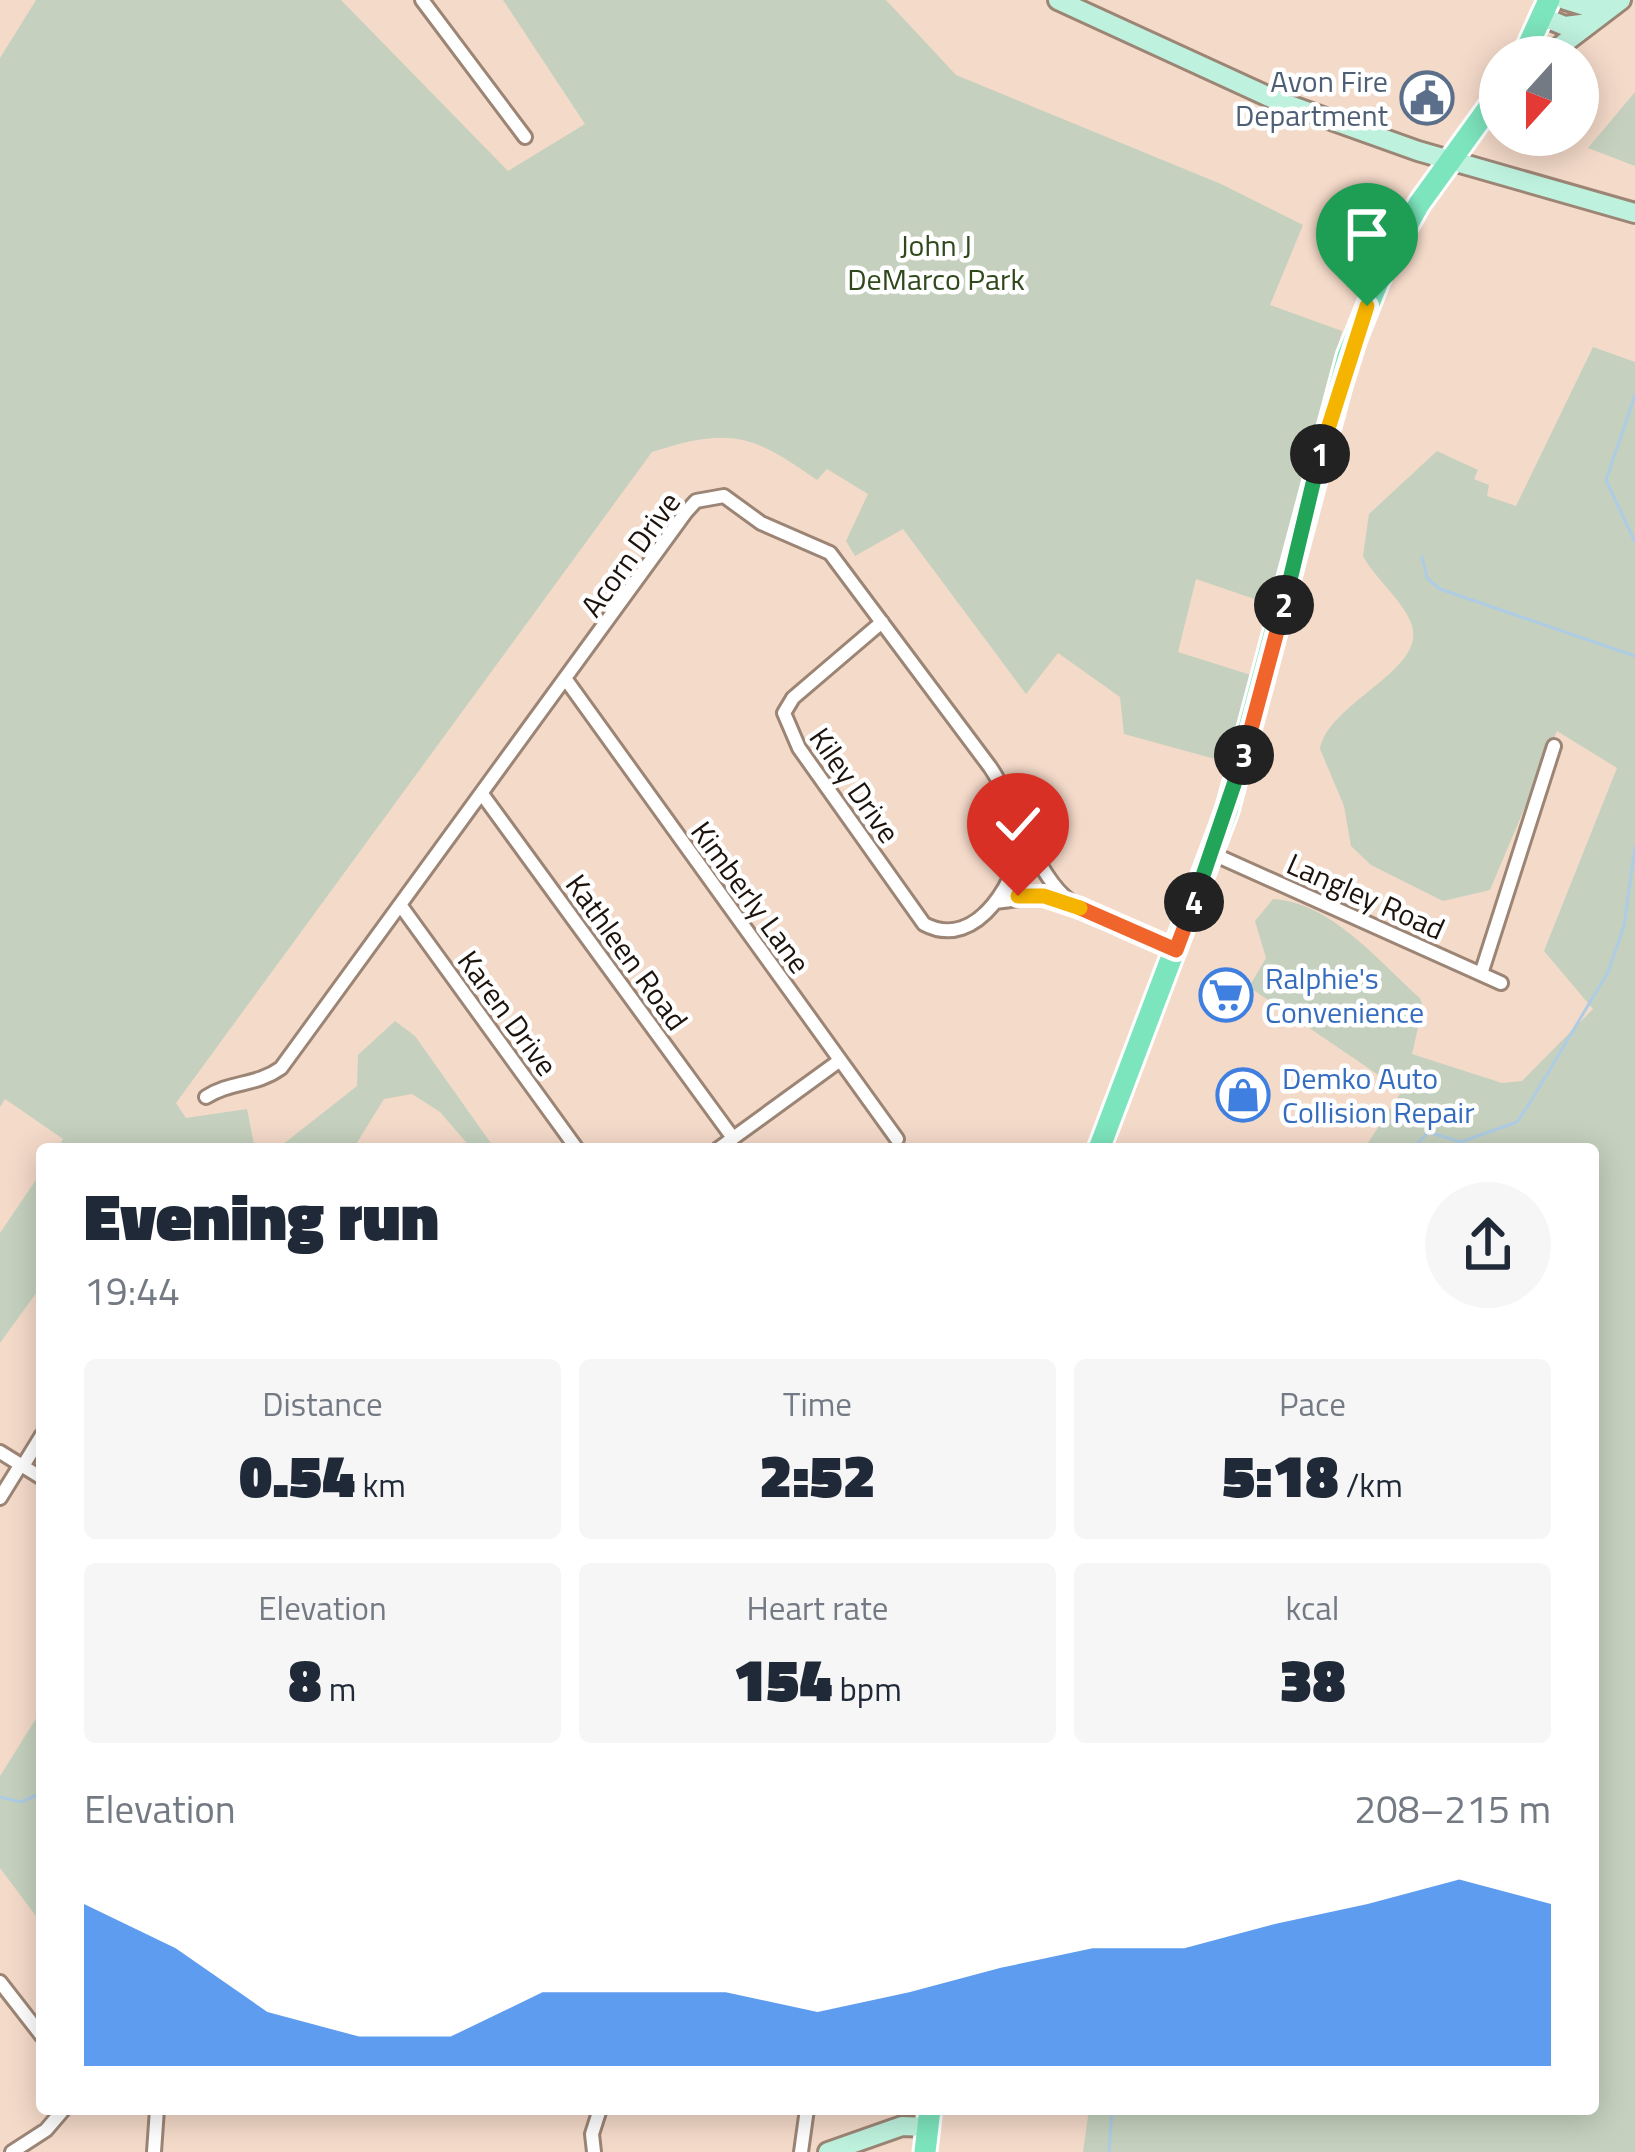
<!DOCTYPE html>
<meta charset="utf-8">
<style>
:root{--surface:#fff;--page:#f6f6f7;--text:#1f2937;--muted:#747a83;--accent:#1a73e8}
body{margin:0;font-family:"Titillium Web",sans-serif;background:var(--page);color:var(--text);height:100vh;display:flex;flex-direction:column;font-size:45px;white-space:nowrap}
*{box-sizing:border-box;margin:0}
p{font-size:39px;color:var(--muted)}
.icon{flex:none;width:66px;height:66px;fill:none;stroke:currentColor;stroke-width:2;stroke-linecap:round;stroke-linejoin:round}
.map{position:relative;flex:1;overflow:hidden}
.side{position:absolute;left:36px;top:1143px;width:1563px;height:972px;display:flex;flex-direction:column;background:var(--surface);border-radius:12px;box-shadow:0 6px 30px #0003}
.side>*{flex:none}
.needle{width:78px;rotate:201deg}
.tools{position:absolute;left:1479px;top:36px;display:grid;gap:24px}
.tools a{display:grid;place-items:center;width:120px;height:120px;border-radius:50%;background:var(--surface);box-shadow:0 6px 30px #0003;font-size:60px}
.pin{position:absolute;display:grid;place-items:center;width:102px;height:102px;color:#fff;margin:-123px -51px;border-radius:50% 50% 50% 0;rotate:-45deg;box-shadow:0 0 12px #0007}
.pin .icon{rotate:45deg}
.km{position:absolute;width:60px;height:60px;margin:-30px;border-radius:50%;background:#222;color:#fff;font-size:33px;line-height:60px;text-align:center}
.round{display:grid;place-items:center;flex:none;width:126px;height:126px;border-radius:63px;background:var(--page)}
.overview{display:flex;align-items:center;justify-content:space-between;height:204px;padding:0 48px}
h1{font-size:66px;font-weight:800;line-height:90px}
.figures{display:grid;grid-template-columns:repeat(3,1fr);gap:18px;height:204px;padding:12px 48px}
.figures div{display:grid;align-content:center;border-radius:12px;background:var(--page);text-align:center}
.figures b{font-size:60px;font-weight:800}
.figures small{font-size:33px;font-weight:400}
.figures p{font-size:33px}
.chart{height:336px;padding:24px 48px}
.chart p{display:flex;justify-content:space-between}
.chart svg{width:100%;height:216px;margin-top:12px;fill:var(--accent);opacity:.7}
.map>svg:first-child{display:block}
.green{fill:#c5d1be}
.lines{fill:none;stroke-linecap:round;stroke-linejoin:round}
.stream{stroke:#aecce4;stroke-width:3}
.street-casing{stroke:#9c8575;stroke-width:18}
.secondary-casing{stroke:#9c8575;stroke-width:24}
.primary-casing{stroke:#fff;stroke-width:27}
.street{stroke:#fff;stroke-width:12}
.secondary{stroke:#bef2de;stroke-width:18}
.primary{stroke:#7de5be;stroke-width:21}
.split-1-casing{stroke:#fff;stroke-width:24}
.split-2-casing{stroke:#fff;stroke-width:24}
.split-3-casing{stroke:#fff;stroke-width:24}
.split-4-casing{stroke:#fff;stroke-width:24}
.split-5-casing{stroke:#fff;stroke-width:24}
.split-6-casing{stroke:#fff;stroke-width:24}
.split-1{stroke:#f5b400;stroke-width:15}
.split-2{stroke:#22a559;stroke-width:15}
.split-3{stroke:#f0652b;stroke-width:15}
.split-4{stroke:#22a559;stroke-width:15}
.split-5{stroke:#f0652b;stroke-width:15}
.split-6{stroke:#f5b400;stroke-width:15}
.labels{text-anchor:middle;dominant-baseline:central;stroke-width:9;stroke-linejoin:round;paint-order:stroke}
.service-label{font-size:30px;fill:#4e5e75;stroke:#fff;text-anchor:end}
.park-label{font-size:30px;fill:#2f491d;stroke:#fff}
.street-label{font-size:30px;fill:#1c130d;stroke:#fff}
.shop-label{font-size:30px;fill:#366cbe;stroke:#fff;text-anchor:start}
</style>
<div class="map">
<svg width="1635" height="2152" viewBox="0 0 1635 2152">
<rect width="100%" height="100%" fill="#f4dac9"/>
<path class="green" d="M 36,0 L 341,0 L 508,171 L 585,124 L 503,0 L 886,0 L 956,75 L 1221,184 L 1303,225 L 1270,305 L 1342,331 L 1269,604 L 1196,579 L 1178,652 L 1251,675 L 1226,762 L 1124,734 L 1120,697 L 1058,653 L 1026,694 L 903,529 L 855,556 L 846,541 L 868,494 L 827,469 L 817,480 C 752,434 730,427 652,452 L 176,1103 L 186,1118 L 247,1109 L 255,1149 L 57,1149 L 63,1139 L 5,1099 L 0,1107 L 0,58 Z
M 1635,92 L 1635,166 L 1588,148 Z
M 1593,347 L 1635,362 L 1635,2152 L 1083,2152 L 1089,2109 L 1593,2109 L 1593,1149 L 1364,1149 L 1402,1091 L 1249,987 L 1266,958 L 1255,921 L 1273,899 C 1332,903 1377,960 1420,998 L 1423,1006 L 1412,1054 L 1502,1083 L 1522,1081 L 1593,1009 L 1544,951 L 1617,768 L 1557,731 L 1490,890 L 1443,901 L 1371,865 L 1351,846 L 1344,806 L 1320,749 C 1328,703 1426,670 1412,626 C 1405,602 1375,579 1363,556 L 1369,514 L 1437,451 L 1478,470 L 1474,479 L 1489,485 L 1487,496 L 1516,506 Z
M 395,1021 L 415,1036 L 495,1149 L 472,1149 L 440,1112 L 412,1094 L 384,1099 L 353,1149 L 277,1149 L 357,1086 L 358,1055 Z
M 42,1171 L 42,1285 L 0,1343 L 0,1233 Z
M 42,1709 L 42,1924 L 0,1868 L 0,1776 Z"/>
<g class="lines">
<path class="stream" d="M 1635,395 L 1606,480 L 1635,542
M 1422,557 L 1427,578 L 1440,589 L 1635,656
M 1413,1149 L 1428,1132 L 1461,1142 L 1517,1122 L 1531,1101 L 1608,972 L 1624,926 L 1635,847
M 0,1797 L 21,1802 L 42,1793
M 1109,2152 L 1112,2109"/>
<g class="street-casing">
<path id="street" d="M 422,0 L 525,137
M 882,622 L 793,698 L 784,713 L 799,748 L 924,924 C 978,953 1021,875 1023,830
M 567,681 L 897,1139
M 482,794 L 733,1138
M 1211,853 L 1501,983
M 995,902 L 1044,896 L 1068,904
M 401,906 L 577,1149
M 1481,974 L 1554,746
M 206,1097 C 231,1081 256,1086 281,1068 L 686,512 L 696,501 L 724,496 L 761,523 L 830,553 L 990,767 C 1017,806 1033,868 1065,897 C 1093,923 1140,935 1175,949
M 718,1149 L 839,1061
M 0,1452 L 42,1478
M 23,1466 L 42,1435
M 0,1498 L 21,1464
M 0,1982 L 42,2036
M 12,2152 L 46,2130 L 64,2109
M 154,2152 L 157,2109
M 594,2152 L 592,2134 L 600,2109
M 801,2152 L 807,2109"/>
</g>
<g class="secondary-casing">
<path id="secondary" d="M 1058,0 L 1278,101 L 1418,151 L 1635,213
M 1565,0 L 1591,8 L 1609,6
M 1543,17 L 1565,26 L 1589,23
M 1546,57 L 1621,0
M 828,2152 L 902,2126 L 928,2127"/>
</g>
<g class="primary-casing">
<path id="primary" d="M 1523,57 L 1549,0
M 1099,1149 L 1227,811 L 1348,356 L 1383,269 L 1419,204 L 1500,92
M 925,2152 L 930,2109"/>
</g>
<use href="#street" class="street"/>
<use href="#secondary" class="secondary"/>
<use href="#primary" class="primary"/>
</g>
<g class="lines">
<g class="split-1-casing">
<path id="split-1" d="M 1320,454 L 1367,306"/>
</g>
<g class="split-2-casing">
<path id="split-2" d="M 1284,605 L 1320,454"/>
</g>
<g class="split-3-casing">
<path id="split-3" d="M 1244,755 L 1284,605"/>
</g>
<g class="split-4-casing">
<path id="split-4" d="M 1194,902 L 1244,755"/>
</g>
<g class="split-5-casing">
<path id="split-5" d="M 1080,908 L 1176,950 L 1194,902"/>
</g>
<g class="split-6-casing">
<path id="split-6" d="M 1018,896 L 1044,896 L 1080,908"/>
</g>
<use href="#split-1" class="split-1"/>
<use href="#split-2" class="split-2"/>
<use href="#split-3" class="split-3"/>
<use href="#split-4" class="split-4"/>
<use href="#split-5" class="split-5"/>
<use href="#split-6" class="split-6"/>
</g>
<defs>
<g id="civic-ring" transform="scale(2.7)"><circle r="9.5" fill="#fff" stroke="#5c6f8a" stroke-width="1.5"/><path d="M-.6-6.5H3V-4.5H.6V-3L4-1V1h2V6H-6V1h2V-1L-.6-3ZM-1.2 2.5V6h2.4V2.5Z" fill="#5c6f8a"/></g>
<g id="supermarket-ring" transform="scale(2.7)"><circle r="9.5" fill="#fff" stroke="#3f7fe0" stroke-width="1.5"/><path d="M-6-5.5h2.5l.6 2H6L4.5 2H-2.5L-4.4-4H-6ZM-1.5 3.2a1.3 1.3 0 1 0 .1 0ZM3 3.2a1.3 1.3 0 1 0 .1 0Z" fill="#3f7fe0"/></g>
<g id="shop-ring" transform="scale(2.7)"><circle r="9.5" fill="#fff" stroke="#3f7fe0" stroke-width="1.5"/><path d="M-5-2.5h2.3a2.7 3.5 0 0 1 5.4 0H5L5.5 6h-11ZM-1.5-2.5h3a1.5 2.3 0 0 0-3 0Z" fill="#3f7fe0"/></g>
</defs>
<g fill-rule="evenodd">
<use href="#civic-ring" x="1427" y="98"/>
<use href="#supermarket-ring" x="1226" y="995"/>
<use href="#shop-ring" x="1243" y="1095"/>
</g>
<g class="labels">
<g class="service-label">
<text x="1388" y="81">Avon Fire<tspan x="1388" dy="34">Department</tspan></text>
</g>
<g class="park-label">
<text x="936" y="245">John J<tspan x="936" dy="34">DeMarco Park</tspan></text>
</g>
<g class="street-label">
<text transform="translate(630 554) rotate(-54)">Acorn Drive</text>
<text transform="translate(855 785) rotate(55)">Kiley Drive</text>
<text transform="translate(1366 896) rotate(24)">Langley Road</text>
<text transform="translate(751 897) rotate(54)">Kimberly Lane</text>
<text transform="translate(627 952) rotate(54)">Kathleen Road</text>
<text transform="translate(508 1013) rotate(54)">Karen Drive</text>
</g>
<g class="shop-label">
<text x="1265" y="978">Ralphie's<tspan x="1265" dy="34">Convenience</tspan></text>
<text x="1282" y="1078">Demko Auto<tspan x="1282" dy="34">Collision Repair</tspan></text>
</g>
</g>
</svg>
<div class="tools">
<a><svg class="needle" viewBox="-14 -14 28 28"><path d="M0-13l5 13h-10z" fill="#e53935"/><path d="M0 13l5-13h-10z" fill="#747a83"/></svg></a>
</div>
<div class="pin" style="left:1367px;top:306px;background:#1e9e55"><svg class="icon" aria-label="arrive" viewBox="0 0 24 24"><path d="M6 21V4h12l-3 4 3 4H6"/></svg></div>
<div class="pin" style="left:1018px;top:896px;background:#d93025"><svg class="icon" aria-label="check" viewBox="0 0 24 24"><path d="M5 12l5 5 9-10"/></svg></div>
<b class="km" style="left:1320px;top:454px">1</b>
<b class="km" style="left:1284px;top:605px">2</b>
<b class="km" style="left:1244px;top:755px">3</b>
<b class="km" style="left:1194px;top:902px">4</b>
<section class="side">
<div class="overview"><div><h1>Evening run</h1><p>19:44</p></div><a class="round"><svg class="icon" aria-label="share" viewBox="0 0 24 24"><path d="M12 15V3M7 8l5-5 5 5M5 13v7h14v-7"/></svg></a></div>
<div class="figures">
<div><p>Distance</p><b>0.54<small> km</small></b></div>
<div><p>Time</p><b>2:52</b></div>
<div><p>Pace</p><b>5:18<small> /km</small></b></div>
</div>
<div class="figures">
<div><p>Elevation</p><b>8<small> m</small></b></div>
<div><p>Heart rate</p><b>154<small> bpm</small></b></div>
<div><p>kcal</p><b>38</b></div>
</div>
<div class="chart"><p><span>Elevation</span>208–215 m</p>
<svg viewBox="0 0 160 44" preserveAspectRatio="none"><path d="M0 44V11L10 20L20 33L30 38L40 38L50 29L60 29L70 29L80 33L90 29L100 24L110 20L120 20L130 15L140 11L150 6L160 11V44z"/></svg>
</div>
</section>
</div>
